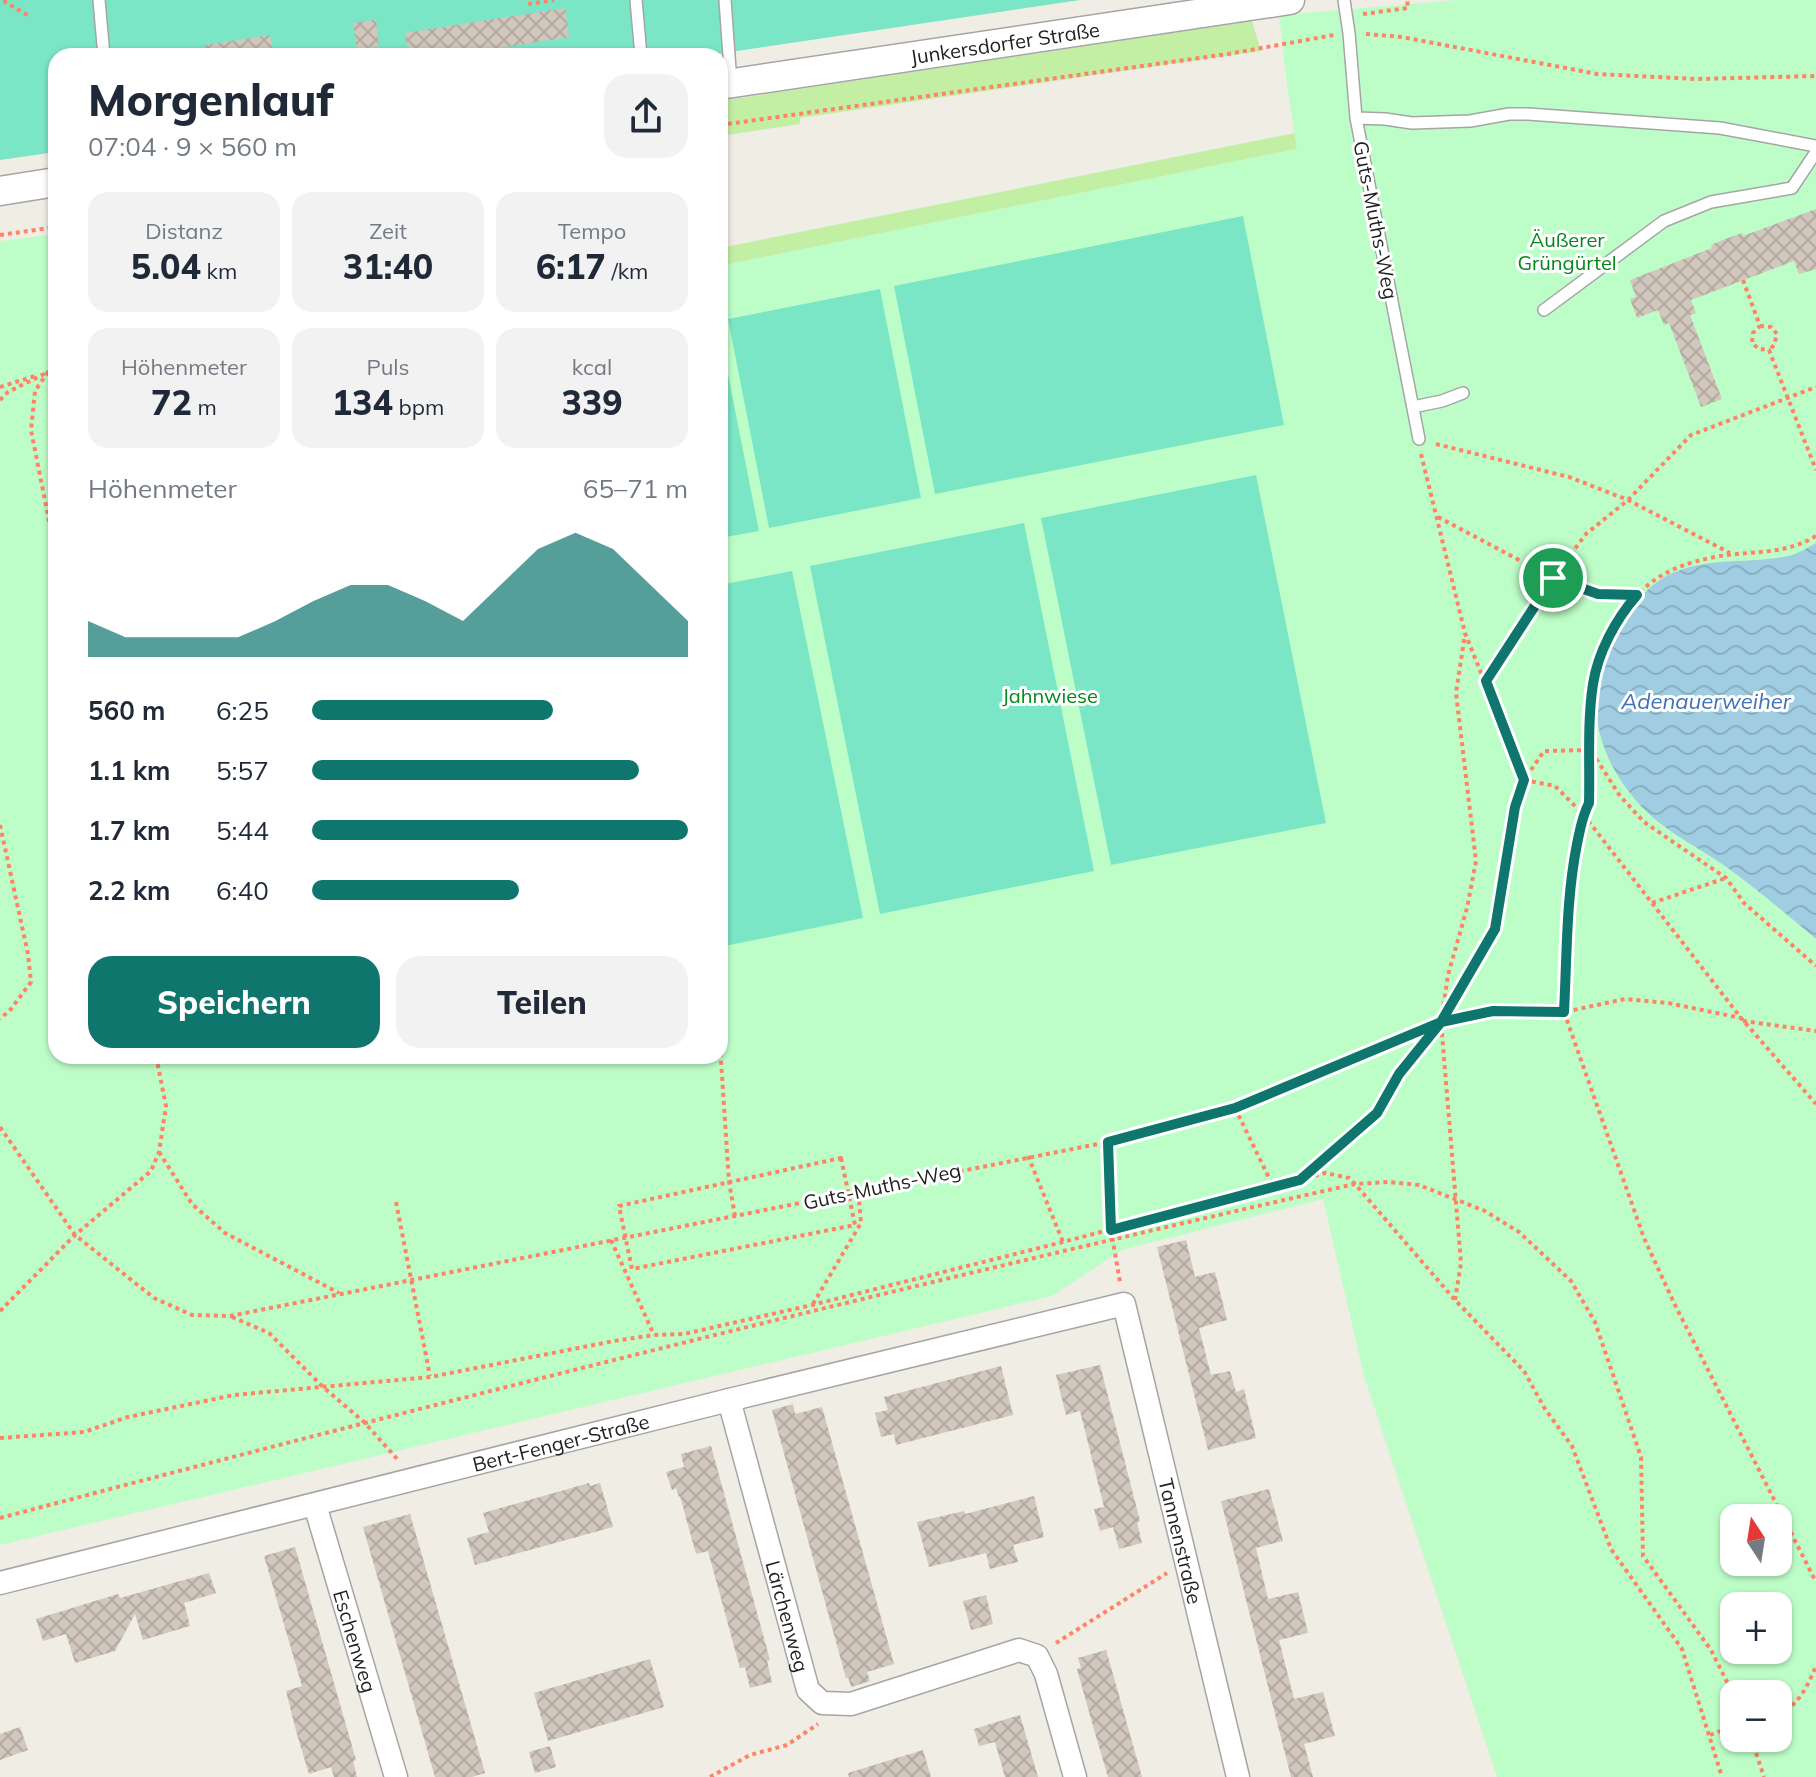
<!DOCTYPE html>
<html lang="de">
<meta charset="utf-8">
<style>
:root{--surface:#fff;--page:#f2f2f3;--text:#1f2937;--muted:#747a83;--accent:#0f766e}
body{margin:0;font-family:Mulish,sans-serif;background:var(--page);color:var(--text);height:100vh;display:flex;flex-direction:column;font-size:30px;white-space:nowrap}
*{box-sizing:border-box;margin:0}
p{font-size:26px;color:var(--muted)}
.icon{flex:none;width:44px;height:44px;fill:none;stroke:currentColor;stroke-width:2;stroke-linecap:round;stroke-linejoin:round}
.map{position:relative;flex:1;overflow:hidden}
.drawer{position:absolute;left:48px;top:48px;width:680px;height:1016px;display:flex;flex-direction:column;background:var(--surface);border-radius:24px;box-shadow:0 2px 6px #0004}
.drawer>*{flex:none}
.needle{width:52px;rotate:348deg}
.buttons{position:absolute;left:1720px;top:1504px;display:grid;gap:16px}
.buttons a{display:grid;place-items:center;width:72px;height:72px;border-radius:16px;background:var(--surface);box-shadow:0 2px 6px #0004;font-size:40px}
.pin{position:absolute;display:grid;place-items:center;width:68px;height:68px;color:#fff;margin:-34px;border:4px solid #fff;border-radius:50%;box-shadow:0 2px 8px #0007}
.round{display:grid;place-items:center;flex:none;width:84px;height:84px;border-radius:24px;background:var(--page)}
.headline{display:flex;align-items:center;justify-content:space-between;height:136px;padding:0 40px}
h1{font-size:44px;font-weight:800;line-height:60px}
.stats{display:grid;grid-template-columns:repeat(3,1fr);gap:12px;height:136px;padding:8px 40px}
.stats div{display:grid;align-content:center;border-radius:20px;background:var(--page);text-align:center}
.stats b{font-size:34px;font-weight:800}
.stats small{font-size:22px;font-weight:400}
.stats p{font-size:22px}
.chart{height:224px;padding:16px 40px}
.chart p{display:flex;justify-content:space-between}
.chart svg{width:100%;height:144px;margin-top:8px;fill:var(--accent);opacity:.7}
.cta{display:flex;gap:16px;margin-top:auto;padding:16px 40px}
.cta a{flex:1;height:92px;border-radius:24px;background:var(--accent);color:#fff;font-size:32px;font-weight:800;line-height:92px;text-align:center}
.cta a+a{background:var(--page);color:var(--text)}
ul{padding:0 40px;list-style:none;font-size:26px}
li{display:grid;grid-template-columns:128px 96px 1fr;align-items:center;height:60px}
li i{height:20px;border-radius:10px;background:var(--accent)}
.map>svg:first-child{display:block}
.grass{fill:#c3efa5}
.park{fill:#bdfec8;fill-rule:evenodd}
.pitch{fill:#7be6c6}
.water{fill:url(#water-waves)}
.building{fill:url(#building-cross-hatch)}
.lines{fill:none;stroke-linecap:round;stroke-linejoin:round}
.service-casing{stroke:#a5a5a5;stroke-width:14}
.minor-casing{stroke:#a5a5a5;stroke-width:25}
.tertiary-casing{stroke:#a5a5a5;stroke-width:31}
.path{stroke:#ff8366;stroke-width:4;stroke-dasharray:4 4;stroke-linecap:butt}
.service{stroke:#fff;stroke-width:11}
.minor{stroke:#fff;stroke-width:22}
.tertiary{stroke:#fff;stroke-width:28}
.route-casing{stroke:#fff;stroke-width:16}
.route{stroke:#0f766e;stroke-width:10}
.labels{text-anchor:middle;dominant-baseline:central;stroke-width:6;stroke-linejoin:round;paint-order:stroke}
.street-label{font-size:20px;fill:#1e1e1e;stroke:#fff}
.park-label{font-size:20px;fill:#028719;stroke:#fff}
.water-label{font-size:22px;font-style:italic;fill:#4272b7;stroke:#fff}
</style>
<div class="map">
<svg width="1816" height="1777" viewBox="0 0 1816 1777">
<defs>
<pattern id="water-waves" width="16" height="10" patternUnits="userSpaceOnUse" patternTransform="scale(2)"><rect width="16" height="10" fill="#a0cde2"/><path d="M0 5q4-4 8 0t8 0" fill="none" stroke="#89b0c1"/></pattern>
<pattern id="building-cross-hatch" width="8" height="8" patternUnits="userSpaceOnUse" patternTransform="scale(2)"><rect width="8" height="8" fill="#d1c7bc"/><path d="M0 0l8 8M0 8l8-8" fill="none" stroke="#b3aaa1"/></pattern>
</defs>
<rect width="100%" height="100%" fill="#f0ede4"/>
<path class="grass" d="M 1252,21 L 1261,51 L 800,118 L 800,124 L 720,136 L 720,101 Z
M 1295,133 L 1297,149 L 720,266 L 720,248 Z"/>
<path class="park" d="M 1457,0 L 1816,0 L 1816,1777 L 1497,1777 L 1364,1376 L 1323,1199 L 1122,1250 L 1052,1296 L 0,1545 L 0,241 L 56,234 L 56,1056 L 720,1056 L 720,266 L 1297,149 L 1288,93 L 1279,15 ZM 1734,1518 L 1778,1518 L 1778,1562 L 1734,1562 ZM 1734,1606 L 1778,1606 L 1778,1650 L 1734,1650 ZM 1734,1694 L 1778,1694 L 1778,1738 L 1734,1738 Z"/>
<path class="pitch" d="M 0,0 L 1080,0 L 703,56 L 56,56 L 56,152 L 0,160 Z
M 1243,216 L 1284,425 L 935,494 L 894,286 Z
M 880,289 L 921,498 L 769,528 L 728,319 Z
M 720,334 L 759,531 L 720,538 Z
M 1256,475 L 1326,823 L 1111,865 L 1041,518 Z
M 1024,523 L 1094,871 L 880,914 L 810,566 Z
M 792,571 L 863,918 L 720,947 L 720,585 Z"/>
<path class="water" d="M 1816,543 L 1816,939 C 1786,914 1757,889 1725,866 C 1701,849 1672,835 1650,815 C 1604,772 1580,709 1608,650 C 1621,623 1637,594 1663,578 C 1702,555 1747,565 1788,556 C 1798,554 1807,548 1816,543 Z"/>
<path class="building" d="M 565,8 L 569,37 L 449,56 L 409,56 L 405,33 Z
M 376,20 L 379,46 L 357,49 L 353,23 Z
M 270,35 L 273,56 L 206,56 L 205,45 Z
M 1816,209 L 1816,269 L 1799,274 L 1794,261 L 1691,300 L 1696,313 L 1690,315 L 1722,399 L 1701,407 L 1669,323 L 1664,325 L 1658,310 L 1637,318 L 1630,299 L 1636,297 L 1630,280 L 1712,248 L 1711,245 L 1720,241 L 1742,233 L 1743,236 Z
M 1186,1240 L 1195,1277 L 1215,1272 L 1227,1320 L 1199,1328 L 1211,1375 L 1230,1371 L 1236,1392 L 1244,1389 L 1256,1438 L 1208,1450 L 1157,1247 Z
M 1100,1365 L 1140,1521 L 1137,1522 L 1142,1543 L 1119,1549 L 1113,1527 L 1100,1531 L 1094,1509 L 1104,1507 L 1080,1411 L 1066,1415 L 1056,1375 Z
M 1001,1366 L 1013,1415 L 896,1445 L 894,1434 L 881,1437 L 875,1413 L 888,1410 L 884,1397 Z
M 793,1404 L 795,1414 L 822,1407 L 894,1664 L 867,1672 L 870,1681 L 851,1687 L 848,1677 L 846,1678 L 772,1410 Z
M 711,1446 L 770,1660 L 767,1661 L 772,1682 L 750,1688 L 745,1667 L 740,1668 L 708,1551 L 696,1554 L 680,1496 L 679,1497 L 676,1488 L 672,1490 L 666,1472 L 684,1467 L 681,1454 Z
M 589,1483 L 590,1486 L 600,1483 L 613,1527 L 475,1565 L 467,1538 L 489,1532 L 483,1513 Z
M 1269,1489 L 1283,1541 L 1256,1548 L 1268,1599 L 1298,1592 L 1308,1633 L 1279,1640 L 1294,1699 L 1323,1692 L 1335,1736 L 1304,1744 L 1313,1777 L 1291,1777 L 1221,1501 Z
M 1034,1496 L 1044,1537 L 1013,1545 L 1018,1562 L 990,1569 L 986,1553 L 929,1567 L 917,1522 L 964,1511 L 965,1514 Z
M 410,1514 L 485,1773 L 472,1777 L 435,1777 L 363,1527 Z
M 295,1547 L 356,1760 L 353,1761 L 357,1777 L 334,1777 L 331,1767 L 309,1774 L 296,1731 L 286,1691 L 302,1686 L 264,1556 Z
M 209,1573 L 216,1593 L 184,1603 L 190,1626 L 143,1640 L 135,1614 L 115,1651 L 75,1663 L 66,1634 L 43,1641 L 36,1619 L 118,1594 L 120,1598 Z
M 986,1595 L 993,1624 L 971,1630 L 963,1601 Z
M 1106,1650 L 1109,1660 L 1142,1777 L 1108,1777 L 1093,1726 L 1077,1669 L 1081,1668 L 1078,1658 Z
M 650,1659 L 664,1707 L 548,1741 L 534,1693 Z
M 1020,1715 L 1038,1777 L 1005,1777 L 995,1742 L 979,1746 L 974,1729 Z
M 20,1727 L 28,1750 L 0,1760 L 0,1734 Z
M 550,1746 L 556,1767 L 535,1773 L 529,1752 Z
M 923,1750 L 931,1777 L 849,1777 L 848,1773 Z"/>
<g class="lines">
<g class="service-casing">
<path id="service" d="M 99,0 L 104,56
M 636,0 L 641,56
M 725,0 L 731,83
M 1344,0 L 1349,33 L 1356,118 L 1419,439
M 1356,118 L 1385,119 L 1412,123 L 1470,121 L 1509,114 L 1528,114 L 1720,128 L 1816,146
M 1544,310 L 1664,221 L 1711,202 L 1792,188 L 1816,152
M 1413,407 L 1442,401 L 1463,393"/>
</g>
<g class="minor-casing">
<g id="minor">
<path id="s1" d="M 729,1400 L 808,1690 L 822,1703 L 851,1704 L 1019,1650 L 1037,1656 L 1046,1674 L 1075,1777"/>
<path id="s2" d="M 315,1505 L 396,1777"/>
<path id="s3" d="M 0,1583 L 729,1400 L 1124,1304 L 1238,1777"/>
</g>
</g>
<g class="tertiary-casing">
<g id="tertiary">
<path id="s4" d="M 720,85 L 1290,0"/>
<path d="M 0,191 L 56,182"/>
</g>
</g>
<path class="path" d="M 5,0 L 5,2 L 31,17
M 528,4 L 554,0
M 1363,14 L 1408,8 L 1407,0
M 1366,34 L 1402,37 L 1597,74 L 1696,79 L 1816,76
M 720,125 L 1228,54 L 1334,35
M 0,235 L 56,227
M 1743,280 L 1760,326 L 1753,333 L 1752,343 L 1759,349 L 1769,350 L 1816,470
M 1760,326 L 1771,327 L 1777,334 L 1774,345 L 1769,350
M 56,370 L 48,372 L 35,391 L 31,430 L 56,556
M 0,387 L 35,376
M 0,400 L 8,392 L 46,373
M 1436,444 L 1569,477 L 1628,500 L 1730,553
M 1421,454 L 1465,633 L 1524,780
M 1438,517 L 1553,578 L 1598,594 L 1637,595
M 1816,536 C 1783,556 1751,550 1715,557 C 1661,567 1631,590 1608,640 C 1602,654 1594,670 1593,686 C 1588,725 1590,764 1589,803 L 1583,814 L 1574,857 L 1570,895 L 1564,1012 L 1644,1238 L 1675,1305 L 1816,1582
M 1486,681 L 1553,578 L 1586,534 L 1628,500 L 1691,435 L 1816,387
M 1592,752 L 1620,796 L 1644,822 L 1726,878 L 1744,903 L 1816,966
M 1524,780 L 1555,786 L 1583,814 L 1741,1018 L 1816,1104
M 0,825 L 28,954 L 31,982 L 11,1009 L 0,1019
M 1652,903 L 1726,878
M 1743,1021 L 1816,1031
M 720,1045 L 729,1182 L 735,1216
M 1235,1108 L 1273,1186
M 0,1127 L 75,1235 L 154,1298 L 192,1315 L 230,1316 L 1108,1142 L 1235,1108 L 1441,1022 L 1493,1011 L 1564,1012 L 1625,999 L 1668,1003 L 1741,1018
M 1108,1142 L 1111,1230 L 1120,1282
M 159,1152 L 192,1204 L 225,1233 L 339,1293
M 1028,1156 L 1063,1242
M 841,1158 L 855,1225 L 632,1269 L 619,1206 Z
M 1304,1176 L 1377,1113 L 1399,1074 L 1441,1022 L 1495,929 L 1515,807 L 1524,780 L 1544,751 L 1590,750
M 396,1202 L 430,1376
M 611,1240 L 654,1335
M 1455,1300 L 1461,1263 L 1441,1022 L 1448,975 L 1467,908 L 1476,861 L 1456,693 L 1465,634
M 813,1304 L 861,1223 L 858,1191
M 0,1311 L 75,1235 L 151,1171 L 159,1152 L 166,1106 L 156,1056
M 232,1317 L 269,1333 L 323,1387 L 364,1422 L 399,1461
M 0,1438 L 84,1432 L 128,1417 L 234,1395 L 430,1377 L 614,1341 L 654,1335 L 684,1334 L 812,1305 L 1063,1242 L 1325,1173 L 1349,1178 L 1355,1184 L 1455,1300 L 1524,1371 L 1545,1409 L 1572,1446 L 1611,1549 L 1682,1649 L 1722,1777
M 0,1518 C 450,1399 901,1286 1355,1184 L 1388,1182 L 1419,1185 L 1485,1211 L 1519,1232 L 1571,1281 L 1595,1322 L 1641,1457 L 1643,1556 L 1711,1650 L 1734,1696
M 1056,1643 L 1167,1573
M 1778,1713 C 1798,1708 1809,1683 1816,1666
M 1710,1735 L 1734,1726
M 1751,1738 L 1764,1777
M 710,1777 L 750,1755 L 787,1745 L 818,1724"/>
<use href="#service" class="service"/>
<use href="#minor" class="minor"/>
<use href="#tertiary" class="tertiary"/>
</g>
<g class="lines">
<g class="route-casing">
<path id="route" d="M 1553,578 L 1486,681 L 1524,780 L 1515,807 L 1495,929 L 1441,1022 L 1399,1074 L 1377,1113 L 1300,1180 L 1111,1230 L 1108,1142 L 1235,1108 L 1441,1022 L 1493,1011 L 1564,1012 C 1567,956 1566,899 1577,844 C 1580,830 1582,816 1589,803 C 1590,764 1587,723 1593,684 C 1598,652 1616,619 1637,595 L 1598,594 L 1553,578"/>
</g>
<use href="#route" class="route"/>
</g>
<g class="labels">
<g class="street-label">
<text stroke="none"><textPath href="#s4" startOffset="288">Junkersdorfer Straße</textPath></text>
<text transform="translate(1376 220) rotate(79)">Guts-Muths-Weg</text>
<text transform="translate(882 1186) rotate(-12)">Guts-Muths-Weg</text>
<text stroke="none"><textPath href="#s3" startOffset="578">Bert-Fenger-Straße</textPath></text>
<text stroke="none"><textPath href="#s3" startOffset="1402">Tannenstraße</textPath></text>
<text stroke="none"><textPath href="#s1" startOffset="224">Lärchenweg</textPath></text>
<text stroke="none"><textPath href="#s2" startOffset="142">Eschenweg</textPath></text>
</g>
<g class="park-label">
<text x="1567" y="239">Äußerer<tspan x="1567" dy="23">Grüngürtel</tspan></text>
<text x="1050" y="695">Jahnwiese</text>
</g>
<g class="water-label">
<text x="1706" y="701">Adenauerweiher</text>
</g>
</g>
</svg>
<div class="buttons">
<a><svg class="needle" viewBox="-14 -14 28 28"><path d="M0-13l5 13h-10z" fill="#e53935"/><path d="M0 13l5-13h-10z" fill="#747a83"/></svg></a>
<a>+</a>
<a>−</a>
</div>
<div class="pin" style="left:1553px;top:578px;background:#1e9e55"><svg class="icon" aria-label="arrive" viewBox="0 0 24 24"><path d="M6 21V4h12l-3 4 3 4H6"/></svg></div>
<section class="drawer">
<div class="headline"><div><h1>Morgenlauf</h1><p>07:04 · 9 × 560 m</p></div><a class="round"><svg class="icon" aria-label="share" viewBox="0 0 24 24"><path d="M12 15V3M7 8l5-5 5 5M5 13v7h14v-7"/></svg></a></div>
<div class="stats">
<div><p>Distanz</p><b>5.04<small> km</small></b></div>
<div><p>Zeit</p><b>31:40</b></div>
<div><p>Tempo</p><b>6:17<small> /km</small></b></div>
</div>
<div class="stats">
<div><p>Höhenmeter</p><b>72<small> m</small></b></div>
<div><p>Puls</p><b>134<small> bpm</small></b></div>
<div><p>kcal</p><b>339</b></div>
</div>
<div class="chart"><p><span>Höhenmeter</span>65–71 m</p>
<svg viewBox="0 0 160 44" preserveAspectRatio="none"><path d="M0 44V33L10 38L20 38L30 38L40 38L50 33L60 27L70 22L80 22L90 27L100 33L110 22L120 11L130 6L140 11L150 22L160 33V44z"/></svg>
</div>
<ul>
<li><b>560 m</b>6:25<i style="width:64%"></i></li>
<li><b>1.1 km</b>5:57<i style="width:87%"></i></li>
<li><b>1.7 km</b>5:44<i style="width:100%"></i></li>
<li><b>2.2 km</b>6:40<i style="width:55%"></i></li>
</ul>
<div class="cta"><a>Speichern</a><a>Teilen</a></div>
</section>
</div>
